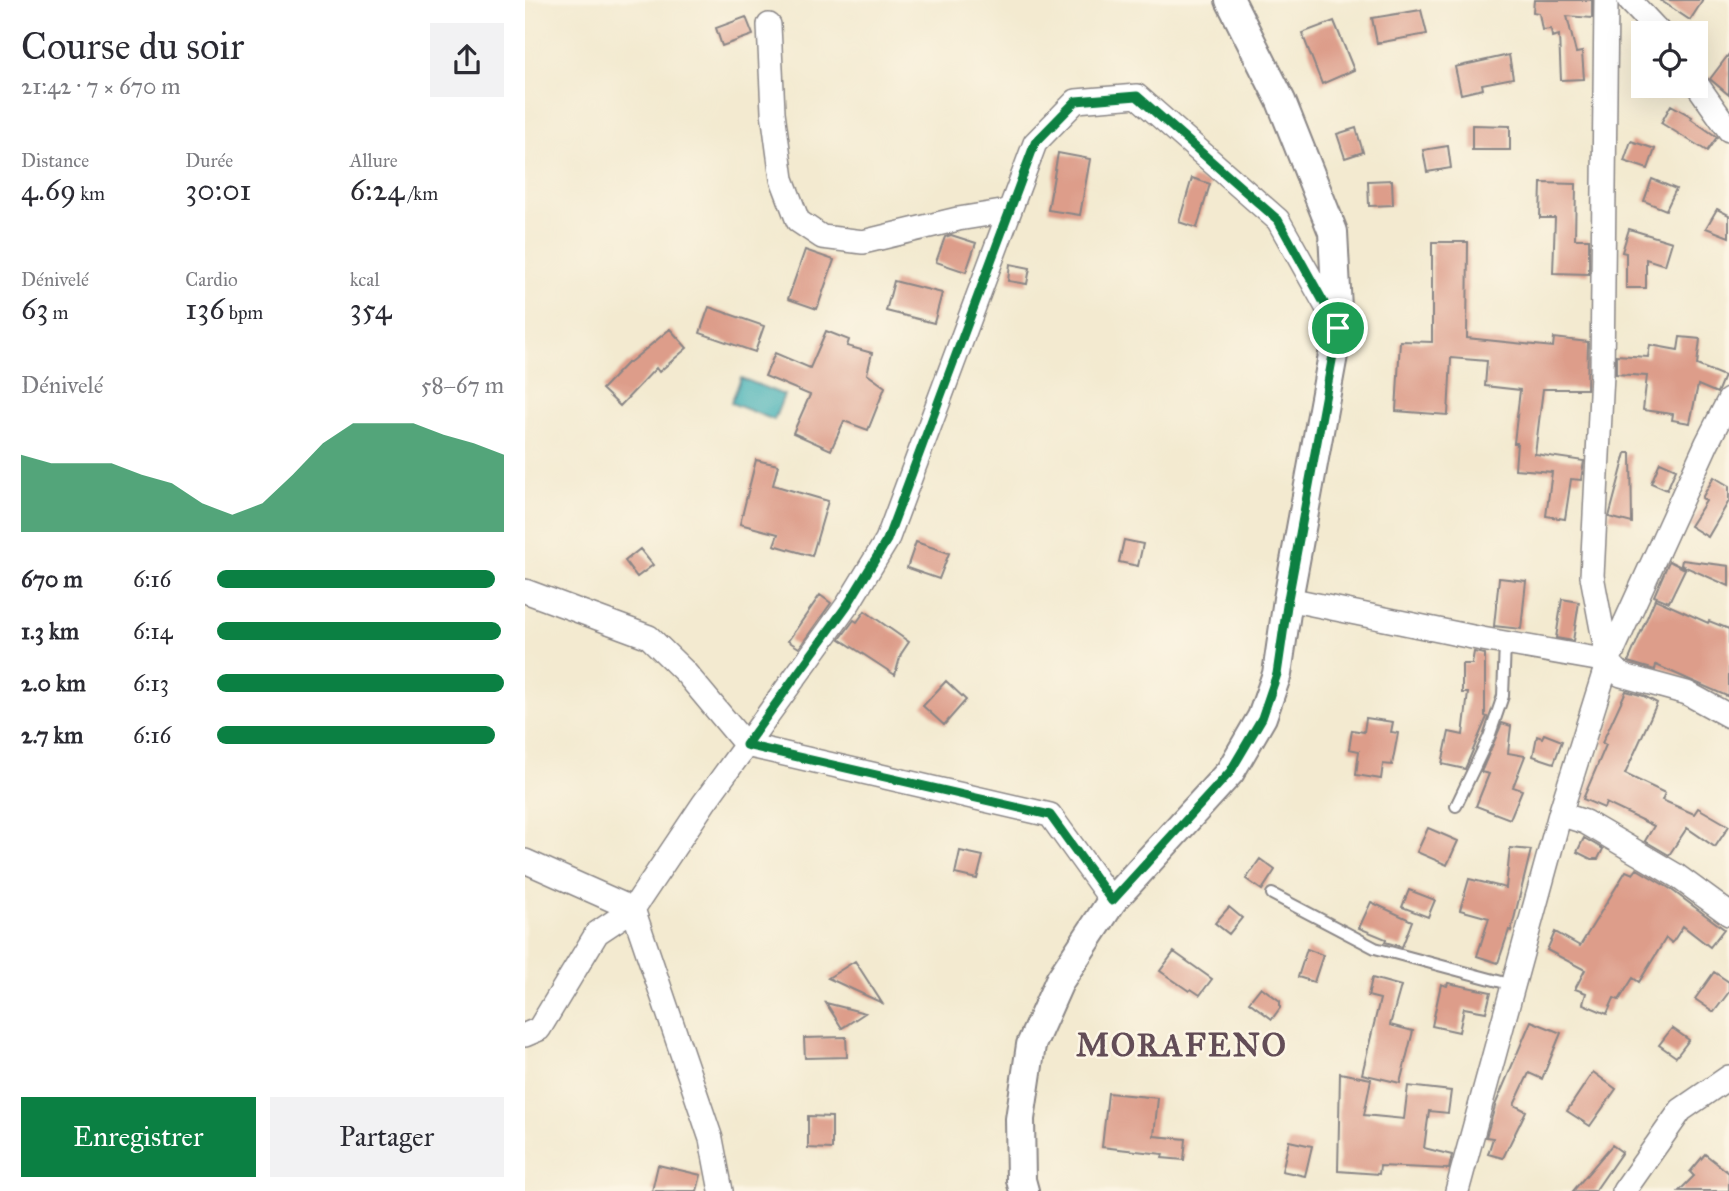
<!DOCTYPE html>
<html lang="fr">
<meta charset="utf-8">
<style>
:root{--surface:#fff;--page:#f2f2f3;--text:#2b2b33;--muted:#7c7c81;--accent:#0b8043}
body{margin:0;font-family:"IM FELL Great Primer",serif;background:var(--page);color:var(--text);height:100vh;display:flex;flex-direction:column;font-size:26px;white-space:nowrap}
*{box-sizing:border-box;margin:0}
p{font-size:23px;color:var(--muted)}
.icon{flex:none;width:38px;height:38px;fill:none;stroke:currentColor;stroke-width:2;stroke-linecap:round;stroke-linejoin:round}
.map{position:relative;flex:1;overflow:hidden}
.side{display:flex;flex-direction:column;background:var(--surface);width:525px}
.side>*{flex:none}
.controls{position:absolute;left:1106px;top:21px;display:grid;gap:14px}
.controls a{display:grid;place-items:center;width:77px;height:77px;border-radius:0px;background:var(--surface);box-shadow:0 7px 28px #0002;font-size:35px}
.pin{position:absolute;display:grid;place-items:center;width:60px;height:60px;color:#fff;margin:-30px;border:4px solid #fff;border-radius:50%;box-shadow:0 2px 7px #0007}
.round{display:grid;place-items:center;flex:none;width:74px;height:74px;border-radius:0px;background:var(--page)}
.summary{display:flex;align-items:center;justify-content:space-between;height:119px;padding:0 21px}
h1{font-size:38px;font-weight:600;line-height:52px}
.stats{display:grid;grid-template-columns:repeat(3,1fr);gap:10px;height:119px;padding:7px 21px}
.stats div{display:grid;align-content:center}
.stats b{font-size:30px;font-weight:600}
.stats small{font-size:19px;font-weight:400}
.stats p{font-size:19px}
.chart{height:196px;padding:14px 21px}
.chart p{display:flex;justify-content:space-between}
.chart svg{width:100%;height:126px;margin-top:7px;fill:var(--accent);opacity:.7}
.action{display:flex;gap:14px;margin-top:auto;padding:14px 21px}
.action a{flex:1;height:80px;border-radius:0px;background:var(--accent);color:#fff;font-size:28px;font-weight:600;line-height:80px;text-align:center}
.action a+a{background:var(--page);color:var(--text)}
ul{padding:0 21px;list-style:none;font-size:23px}
li{display:grid;grid-template-columns:112px 84px 1fr;align-items:center;height:52px}
li i{height:18px;border-radius:9px;background:var(--accent)}
main{display:flex;flex:1;min-height:0}
.map>svg:first-child{display:block}
.water{fill:#3badb4;stroke:#2e6878;stroke-width:2}
.building{fill:#dd9d8a}
.lines{fill:none;stroke-linecap:round;stroke-linejoin:round}
.service-casing{stroke:#8a8686;stroke-width:14}
.minor-casing{stroke:#8a8686;stroke-width:26}
.tertiary-casing{stroke:#8a8686;stroke-width:32}
.service{stroke:#fff;stroke-width:10}
.minor{stroke:#fff;stroke-width:23}
.tertiary{stroke:#fff;stroke-width:28}
.route-casing{stroke:#fff;stroke-width:14}
.route{stroke:#0b8043;stroke-width:9}
.labels{text-anchor:middle;dominant-baseline:central;stroke-width:5;stroke-linejoin:round;paint-order:stroke}
.district-label{font-size:32px;font-weight:bold;letter-spacing:2px;fill:#634d57;stroke:#fcf5e5}
</style>
<main>
<section class="side">
<div class="summary"><div><h1>Course du soir</h1><p>21:42 · 7 × 670 m</p></div><a class="round"><svg class="icon" aria-label="share" viewBox="0 0 24 24"><path d="M12 15V3M7 8l5-5 5 5M5 13v7h14v-7"/></svg></a></div>
<div class="stats">
<div><p>Distance</p><b>4.69<small> km</small></b></div>
<div><p>Durée</p><b>30:01</b></div>
<div><p>Allure</p><b>6:24<small> /km</small></b></div>
</div>
<div class="stats">
<div><p>Dénivelé</p><b>63<small> m</small></b></div>
<div><p>Cardio</p><b>136<small> bpm</small></b></div>
<div><p>kcal</p><b>354</b></div>
</div>
<div class="chart"><p><span>Dénivelé</span>58–67 m</p>
<svg viewBox="0 0 160 44" preserveAspectRatio="none"><path d="M0 44V17L10 20L20 20L30 20L40 24L50 27L60 34L70 38L80 34L90 24L100 13L110 6L120 6L130 6L140 10L150 13L160 17V44z"/></svg>
</div>
<ul>
<li><b>670 m</b>6:16<i style="width:97%"></i></li>
<li><b>1.3 km</b>6:14<i style="width:99%"></i></li>
<li><b>2.0 km</b>6:13<i style="width:100%"></i></li>
<li><b>2.7 km</b>6:16<i style="width:97%"></i></li>
</ul>
<div class="action"><a>Enregistrer</a><a>Partager</a></div>
</section>
<div class="map">
<svg width="1204" height="1191" viewBox="0 0 1204 1191">
<rect width="100%" height="100%" fill="#fcf5e5"/>
<filter id="ink" filterUnits="userSpaceOnUse"><feTurbulence type="fractalNoise" baseFrequency=".0143" numOctaves="2"/><feDisplacementMap in="SourceGraphic" scale="14" xChannelSelector="R" yChannelSelector="G"/><feConvolveMatrix kernelMatrix="1 2 1 2 8 2 1 2 1" color-interpolation-filters="sRGB"/></filter>
<filter id="wash" filterUnits="userSpaceOnUse"><feTurbulence type="fractalNoise" baseFrequency=".00686" numOctaves="4" result="noise"/><feDisplacementMap in="SourceGraphic" scale="28" xChannelSelector="R" yChannelSelector="G"/><feGaussianBlur stdDeviation="1.57" result="paint"/><feColorMatrix in="noise" values="0 0 0 0 0 0 0 0 0 0 0 0 0 0 0 0 0 1.4 0 .05"/><feComposite in="paint" operator="in"/></filter>
<g filter="url(#wash)">
<rect width="100%" height="100%" fill="#f3ead0"/>
<path class="water" d="M 216,378 L 259,395 L 249,420 L 206,403 Z"/>
<g id="blocks">
<path class="building" d="M 1009,0 L 1067,0 L 1067,18 L 1042,16 L 1051,53 L 1057,52 L 1059,79 L 1036,80 L 1034,35 L 1027,37 L 1026,29 L 1017,30 L 1014,13 L 1008,12 Z
M 1135,0 L 1178,0 L 1165,20 Z
M 896,10 L 902,34 L 852,43 L 847,18 Z
M 221,17 L 228,35 L 197,46 L 191,28 Z
M 809,21 L 829,70 L 797,84 L 777,33 Z
M 1204,54 L 1204,95 L 1185,79 Z
M 984,55 L 988,78 L 957,84 L 958,89 L 936,94 L 930,67 Z
M 1146,105 L 1167,117 L 1166,119 L 1192,137 L 1182,151 L 1136,123 Z
M 947,125 L 985,126 L 985,150 L 947,150 Z
M 831,128 L 838,152 L 820,158 L 812,134 Z
M 1106,141 L 1130,149 L 1123,169 L 1099,161 Z
M 923,146 L 926,168 L 902,172 L 898,150 Z
M 533,153 L 565,159 L 555,215 L 523,210 Z
M 667,178 L 685,184 L 672,228 L 654,222 Z
M 1127,179 L 1151,189 L 1141,210 L 1119,201 Z
M 867,180 L 868,205 L 844,206 L 843,181 Z
M 1016,183 L 1051,184 L 1050,239 L 1064,239 L 1064,274 L 1028,273 L 1030,218 L 1015,218 Z
M 1192,209 L 1204,215 L 1204,237 L 1181,228 Z
M 1104,229 L 1147,242 L 1140,265 L 1121,259 L 1121,288 L 1101,288 L 1101,253 L 1097,252 Z
M 426,235 L 451,243 L 441,272 L 411,262 L 420,237 Z
M 907,242 L 943,242 L 942,338 L 1028,347 L 1029,338 L 1063,342 L 1062,389 L 1018,389 L 1010,454 L 1059,461 L 1056,480 L 1046,479 L 1040,519 L 1021,516 L 1027,472 L 990,469 L 992,443 L 989,443 L 995,390 L 960,386 L 962,361 L 926,358 L 923,415 L 871,411 L 875,341 L 907,342 Z
M 280,250 L 309,260 L 292,309 L 263,299 Z
M 485,264 L 505,268 L 502,284 L 483,281 Z
M 369,281 L 417,293 L 409,323 L 361,311 Z
M 184,307 L 239,326 L 230,352 L 175,333 Z
M 145,329 L 162,348 L 134,372 L 131,368 L 95,406 L 77,389 L 103,362 L 104,363 Z
M 301,331 L 324,340 L 322,346 L 347,353 L 342,374 L 360,387 L 343,430 L 319,421 L 306,450 L 268,433 L 285,395 L 240,376 L 250,353 L 285,368 Z
M 1155,337 L 1175,339 L 1172,365 L 1199,376 L 1192,393 L 1173,385 L 1165,423 L 1147,420 L 1148,414 L 1118,410 L 1122,376 L 1091,374 L 1091,355 L 1123,357 L 1125,345 L 1153,350 Z
M 1101,453 L 1106,453 L 1107,523 L 1084,517 Z
M 231,460 L 253,465 L 248,485 L 303,501 L 287,556 L 249,545 L 253,534 L 215,524 Z
M 1135,462 L 1151,469 L 1142,490 L 1126,483 Z
M 1189,477 L 1204,486 L 1204,501 L 1183,537 L 1165,526 L 1181,501 L 1177,498 Z
M 599,540 L 618,544 L 613,566 L 594,562 Z
M 391,542 L 424,553 L 414,579 L 382,568 Z
M 115,549 L 128,565 L 112,577 L 100,561 Z
M 1157,560 L 1204,566 L 1204,586 L 1156,565 Z
M 1144,561 L 1160,569 L 1144,602 L 1129,596 Z
M 974,578 L 1001,581 L 996,629 L 969,626 Z
M 295,595 L 306,603 L 274,648 L 263,641 Z
M 1037,599 L 1054,602 L 1048,641 L 1031,638 Z
M 1130,599 L 1183,623 L 1184,621 L 1204,629 L 1204,697 L 1131,665 L 1130,670 L 1103,662 Z
M 340,611 L 384,642 L 376,654 L 370,675 L 315,639 L 329,620 L 332,622 Z
M 949,652 L 960,654 L 960,716 L 962,717 L 940,769 L 917,764 L 924,732 L 938,735 L 943,693 L 937,693 L 937,664 L 947,664 Z
M 421,681 L 441,700 L 419,725 L 398,706 Z
M 1101,691 L 1119,696 L 1132,703 L 1100,774 L 1140,793 L 1137,800 L 1169,814 L 1173,808 L 1204,826 L 1190,847 L 1162,828 L 1144,855 L 1120,841 L 1129,826 L 1081,803 L 1079,808 L 1058,799 L 1081,745 L 1077,743 Z
M 841,718 L 868,722 L 866,732 L 873,733 L 867,765 L 858,764 L 856,779 L 831,775 L 834,751 L 824,749 L 827,730 L 839,732 Z
M 977,723 L 986,726 L 983,753 L 1000,756 L 988,787 L 997,790 L 985,819 L 951,806 L 964,774 L 956,772 Z
M 1019,734 L 1037,741 L 1029,763 L 1008,756 L 1012,736 L 1017,738 Z
M 903,828 L 933,841 L 922,865 L 892,852 Z
M 1059,838 L 1078,849 L 1073,859 L 1066,859 L 1052,852 Z
M 985,848 L 1006,850 L 986,931 L 984,930 L 973,963 L 952,956 L 964,918 L 935,910 L 944,879 L 981,888 Z
M 435,851 L 458,856 L 452,879 L 430,874 Z
M 735,859 L 750,870 L 737,890 L 721,879 Z
M 1112,869 L 1144,888 L 1199,929 L 1185,947 L 1158,926 L 1147,943 L 1141,938 L 1114,982 L 1108,978 L 1094,1000 L 1089,998 L 1082,1014 L 1058,1004 L 1061,993 L 1050,989 L 1060,970 L 1022,950 L 1030,932 L 1055,946 L 1101,871 L 1108,874 Z
M 884,890 L 910,900 L 903,917 L 877,907 Z
M 846,902 L 887,921 L 877,947 L 860,942 L 861,939 L 834,928 Z
M 704,907 L 717,918 L 704,934 L 690,923 Z
M 782,949 L 798,955 L 789,982 L 773,977 Z
M 649,952 L 687,979 L 675,995 L 666,989 L 664,991 L 635,971 Z
M 330,961 L 357,1003 L 303,978 Z
M 1189,972 L 1204,982 L 1204,992 L 1189,1012 L 1170,999 Z
M 847,978 L 876,986 L 865,1025 L 888,1031 L 875,1083 L 837,1074 L 855,999 L 843,996 Z
M 923,983 L 966,992 L 961,1012 L 939,1008 L 934,1032 L 907,1026 L 916,984 L 922,986 Z
M 736,987 L 755,1001 L 755,1008 L 747,1019 L 724,1002 Z
M 301,1003 L 340,1013 L 317,1028 Z
M 1006,1021 L 1036,1033 L 1017,1079 L 1004,1073 L 989,1105 L 1001,1111 L 978,1158 L 963,1154 L 968,1138 L 961,1137 L 971,1103 Z
M 1147,1028 L 1164,1040 L 1151,1057 L 1134,1045 Z
M 321,1037 L 322,1057 L 280,1058 L 279,1038 Z
M 1068,1072 L 1091,1089 L 1065,1126 L 1042,1111 Z
M 815,1073 L 846,1079 L 839,1115 L 879,1119 L 883,1086 L 926,1091 L 923,1113 L 904,1111 L 899,1148 L 927,1155 L 924,1169 L 855,1166 L 854,1174 L 813,1171 Z
M 583,1093 L 633,1098 L 629,1136 L 661,1139 L 659,1160 L 637,1158 L 638,1154 L 577,1147 Z
M 283,1116 L 307,1117 L 307,1149 L 283,1148 Z
M 764,1141 L 787,1146 L 780,1176 L 757,1171 Z
M 1087,1145 L 1097,1152 L 1070,1191 L 1048,1191 Z
M 1180,1154 L 1204,1173 L 1204,1191 L 1154,1191 L 1169,1176 L 1165,1172 Z
M 133,1165 L 176,1175 L 172,1191 L 127,1191 Z"/>
</g>
</g>
<g filter="url(#ink)">
<use href="#blocks" fill-opacity="0" stroke="#8a8686" stroke-width="2"/>
<g class="lines">
<g class="service-casing">
<path id="service" d="M 931,806 L 964,737 L 978,696 L 980,643
M 747,894 L 850,948 L 988,985"/>
</g>
<g class="minor-casing">
<path id="minor" d="M 1081,0 L 1077,374 L 1067,576 L 1083,661
M 1104,0 L 1135,33
M 244,25 L 248,112 L 257,179 L 273,221 L 297,237 L 338,242 L 433,219 L 483,211
M 1171,83 L 1204,130
M 0,591 L 124,637 L 160,672 L 221,745 L 525,815 L 587,901
M 763,599 L 957,639 L 1083,661 L 1096,675 L 1162,693 L 1204,716
M 1035,814 L 1060,822 L 1152,876 L 1204,914
M 0,861 L 108,909
M 0,1035 L 14,1029 L 72,933 L 108,909
M 196,1191 L 186,1139 L 108,909 L 179,803 L 323,604 L 362,540 L 510,143 L 551,101 L 612,96 L 753,220 L 812,325
M 932,1191 L 1035,814 L 1083,661 L 1182,443 L 1204,400
M 1099,1191 L 1156,1110 L 1204,1077"/>
</g>
<g class="tertiary-casing">
<path id="tertiary" d="M 499,1191 L 496,1180 L 495,1119 L 506,1045 L 535,980 L 587,901 L 705,772 L 737,717 L 752,674 L 763,599 L 813,328 L 808,232 L 756,101 L 705,0"/>
</g>
<use href="#service" class="service"/>
<use href="#minor" class="minor"/>
<use href="#tertiary" class="tertiary"/>
</g>
</g>
<g class="lines" filter="url(#ink)">
<g class="route-casing">
<path id="route" d="M 612,96 L 753,220 L 813,328 L 763,599 L 752,674 L 737,718 L 705,772 L 587,901 L 525,815 L 221,745 L 323,604 L 362,540 L 510,143 L 551,101 Z"/>
</g>
<use href="#route" class="route"/>
</g>
<g class="labels">
<g class="district-label">
<text x="657" y="1045">MORAFENO</text>
</g>
</g>
</svg>
<div class="controls">
<a><svg class="icon" aria-label="locate" viewBox="0 0 24 24"><circle cx="12" cy="12" r="6"/><path d="M12 2v4M12 18v4M2 12h4M18 12h4"/></svg></a>
</div>
<div class="pin" style="left:813px;top:328px;background:#1e9e55"><svg class="icon" aria-label="arrive" viewBox="0 0 24 24"><path d="M6 21V4h12l-3 4 3 4H6"/></svg></div>
</div>
</main>
